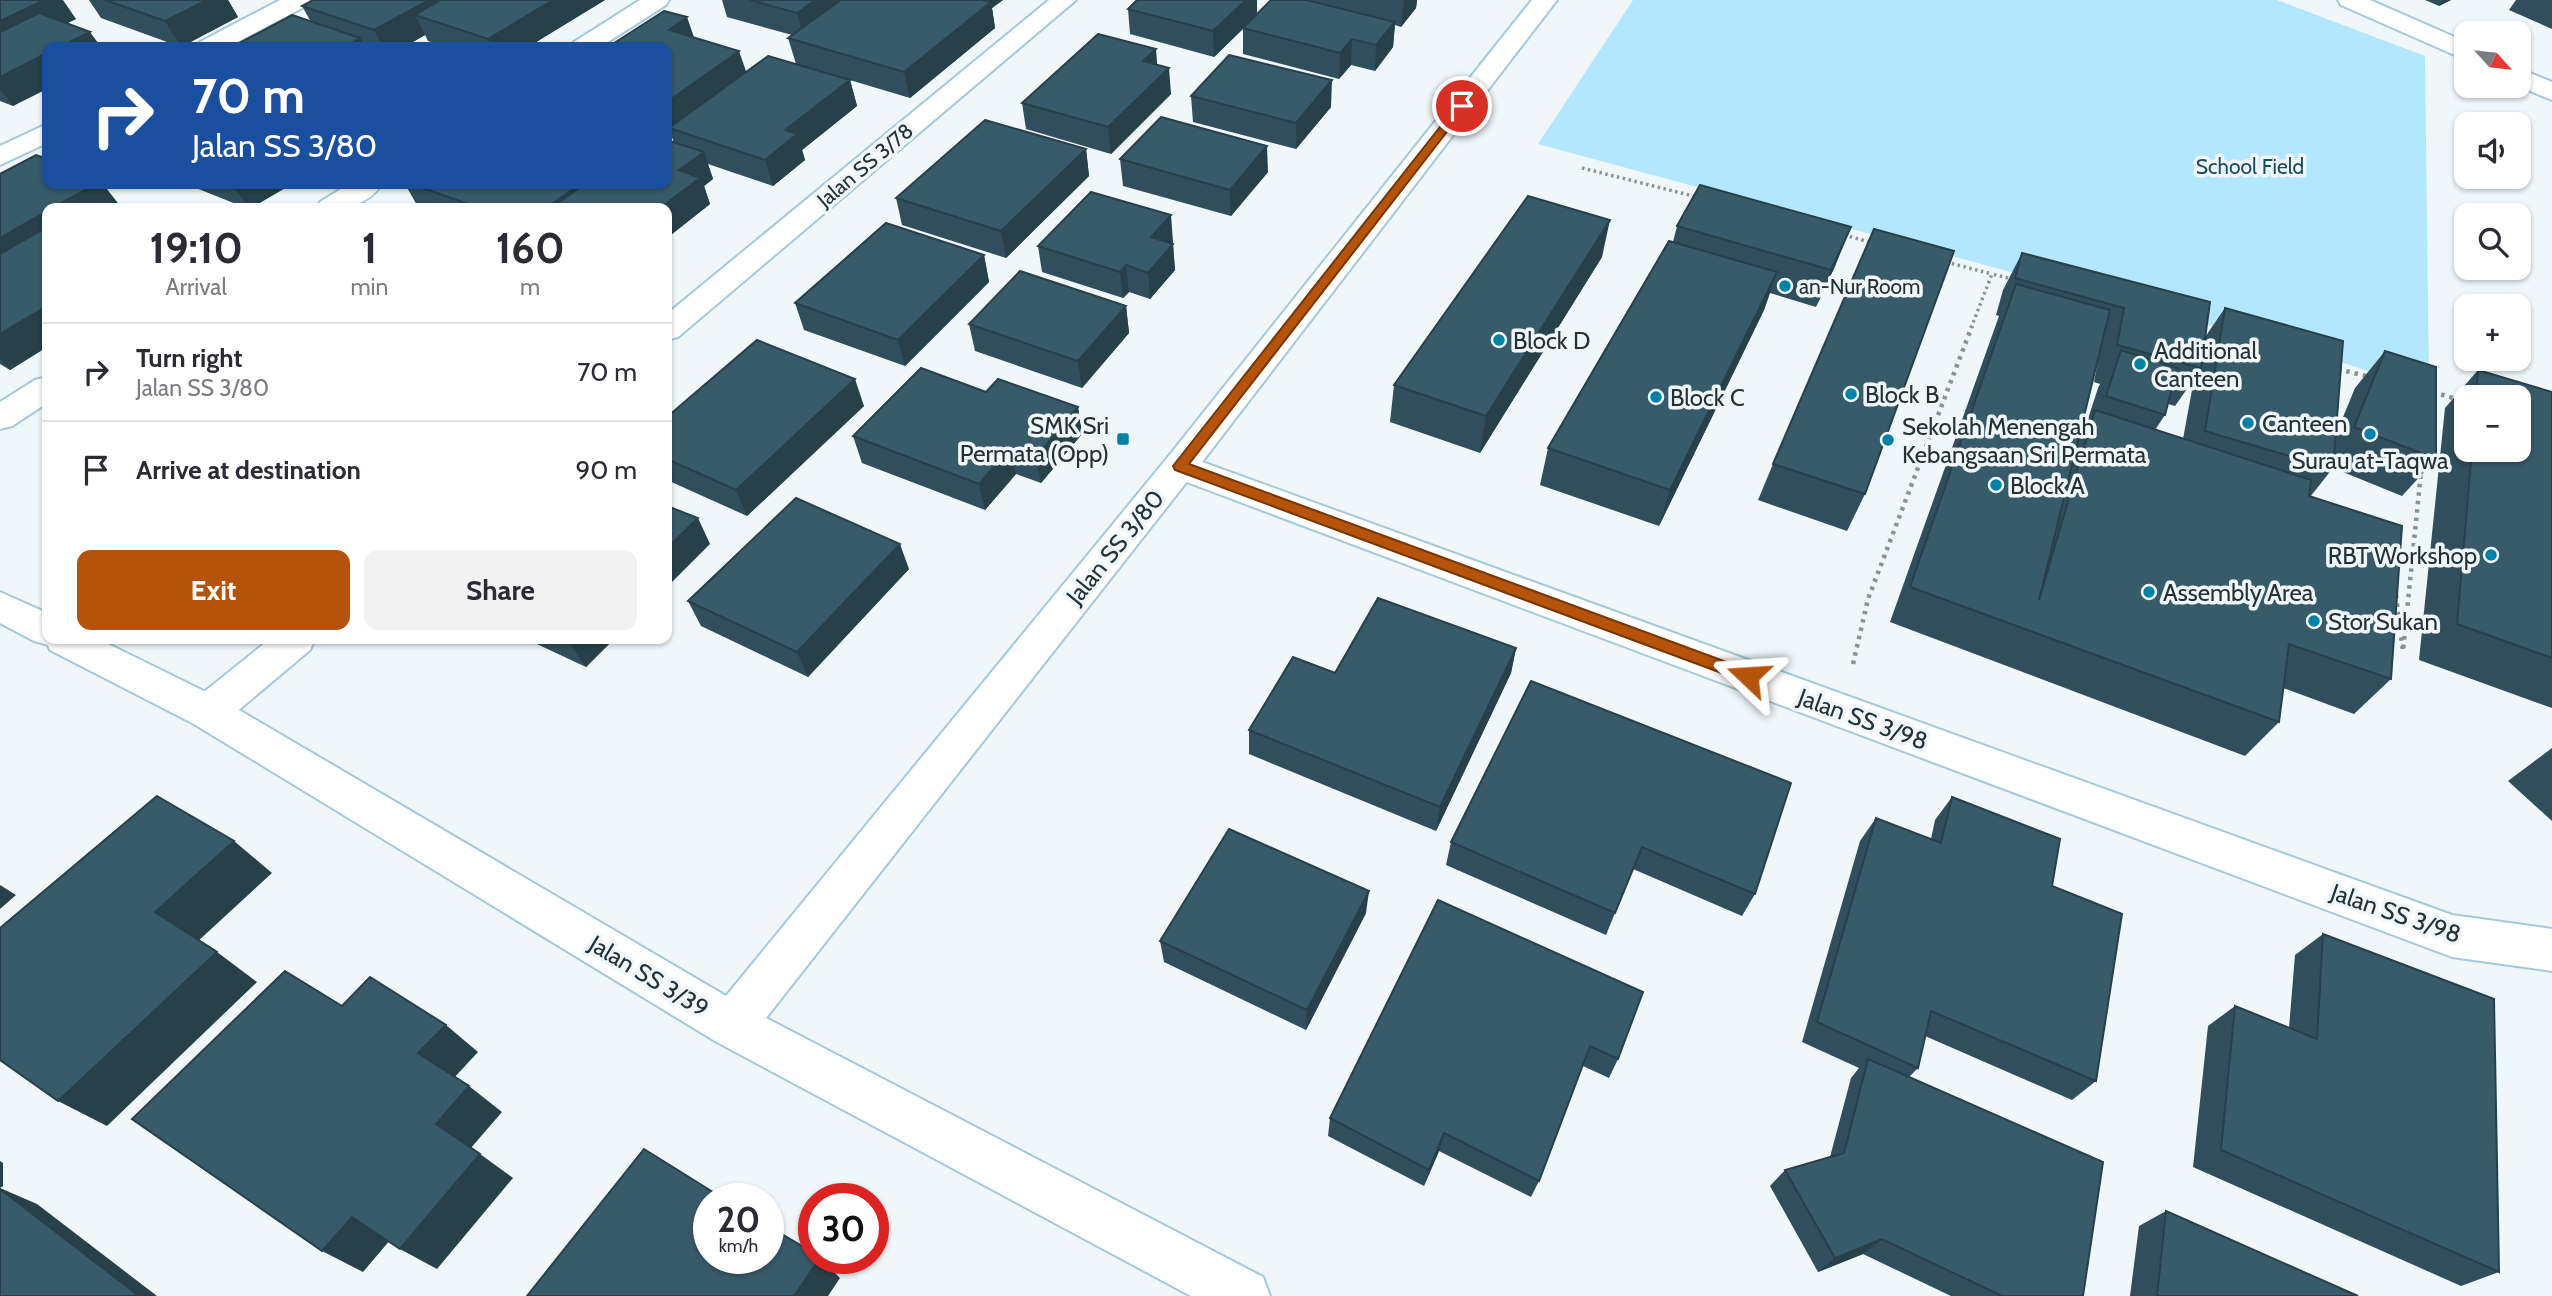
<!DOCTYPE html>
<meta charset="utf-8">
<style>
:root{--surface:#fff;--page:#f2f2f3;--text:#2b2b33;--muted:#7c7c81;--line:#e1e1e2;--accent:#b45309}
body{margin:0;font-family:Cabin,sans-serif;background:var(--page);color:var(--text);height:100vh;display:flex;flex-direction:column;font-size:26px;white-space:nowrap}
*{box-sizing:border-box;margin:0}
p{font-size:23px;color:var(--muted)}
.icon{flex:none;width:38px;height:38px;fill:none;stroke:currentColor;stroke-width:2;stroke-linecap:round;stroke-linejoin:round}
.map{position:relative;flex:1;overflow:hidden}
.side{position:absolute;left:42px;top:203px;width:630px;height:441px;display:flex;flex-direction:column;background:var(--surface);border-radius:14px;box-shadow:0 2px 5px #0004}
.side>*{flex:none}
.banner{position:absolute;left:42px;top:42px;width:630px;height:147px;border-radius:14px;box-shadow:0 2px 5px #0004;background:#1a4fa0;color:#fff;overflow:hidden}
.needle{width:46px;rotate:117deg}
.tools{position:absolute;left:2454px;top:21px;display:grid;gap:14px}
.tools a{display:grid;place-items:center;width:77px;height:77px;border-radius:14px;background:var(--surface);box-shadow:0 2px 5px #0004;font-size:35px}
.speed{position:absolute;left:693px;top:1183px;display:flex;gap:14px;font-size:35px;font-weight:700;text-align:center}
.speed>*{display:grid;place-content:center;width:91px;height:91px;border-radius:50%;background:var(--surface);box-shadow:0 2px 5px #0004;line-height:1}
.speed small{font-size:18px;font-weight:400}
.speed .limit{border:10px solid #d22;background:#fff;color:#111}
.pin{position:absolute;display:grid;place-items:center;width:60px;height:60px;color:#fff;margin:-30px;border:4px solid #fff;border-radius:50%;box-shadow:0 2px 7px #0007}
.me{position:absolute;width:77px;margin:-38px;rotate:290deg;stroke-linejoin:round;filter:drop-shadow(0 0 5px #0008)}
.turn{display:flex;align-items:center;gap:24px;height:147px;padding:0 35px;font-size:32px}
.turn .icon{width:91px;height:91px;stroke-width:2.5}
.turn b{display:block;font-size:49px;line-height:60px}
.eta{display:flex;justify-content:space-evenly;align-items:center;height:119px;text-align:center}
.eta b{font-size:42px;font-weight:700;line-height:49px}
.primary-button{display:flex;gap:14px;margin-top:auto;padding:14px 35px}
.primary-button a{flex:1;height:80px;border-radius:14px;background:var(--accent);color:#fff;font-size:28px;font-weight:700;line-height:80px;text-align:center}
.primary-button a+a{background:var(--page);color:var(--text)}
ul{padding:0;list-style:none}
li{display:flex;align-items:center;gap:21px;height:98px;padding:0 35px;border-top:2px solid var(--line)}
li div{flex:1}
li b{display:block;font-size:26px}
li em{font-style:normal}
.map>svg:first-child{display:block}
</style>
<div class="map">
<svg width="2552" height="1296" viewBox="0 0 2552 1296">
<rect width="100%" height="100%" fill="#eff7fa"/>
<path fill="#b2e7fe" d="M1633,0H2277L2425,56L2429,391L2332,359L1538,144Z"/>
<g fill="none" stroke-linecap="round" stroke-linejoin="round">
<defs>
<path id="street" d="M280,0H311L308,5L228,47H196L200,42Z
M640,0H669L666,5L600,47H570L574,42Z
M1049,0H1076L678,337L667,340V314Z
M2338,0H2370L2466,42V60L2341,5Z
M2518,68L2552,82V100L2518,86Z
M47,124V143L0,165V146Z
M349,184H382C366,208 342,208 316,208L320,202Z
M47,377V403L12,426L0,429V402L35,380Z
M1180,454L2452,915L2552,929V971L2452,957L1168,475L1163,466L1168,457Z
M270,639H315L310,650L222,724L208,728L194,724L188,712L194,700Z"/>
<path id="secondary" d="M1532,0H1557L1192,475L766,1018L1263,1277L1270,1296H1191L715,1041L194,724L50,650L48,645L34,641L0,623V592L47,613V639H98L222,700L726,996L1168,457Z"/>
</defs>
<use href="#street" stroke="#a3c9da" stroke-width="4"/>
<use href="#secondary" stroke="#a3c9da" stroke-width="4"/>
<path stroke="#879398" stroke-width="3.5" stroke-dasharray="2.5 3.5" stroke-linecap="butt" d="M1582,168L1697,197
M1844,235L1873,243
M1946,262L1992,274
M1971,328L1992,274L2012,279"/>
<path stroke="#879398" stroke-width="4.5" stroke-dasharray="3.5 5" stroke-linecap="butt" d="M2338,369L2370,377
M2433,392L2466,402
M2396,595L2403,651L2421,472
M1853,664L1868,599L1972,326"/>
<use href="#street" fill="#fff" fill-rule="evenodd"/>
<use href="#secondary" fill="#fff" fill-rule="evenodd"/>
</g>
<path fill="#304e5b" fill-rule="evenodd" d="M0,0L76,19L67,23L13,106L0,101Z
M89,0H228L238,17L181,47L101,18Z
M313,0H605L528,47H448L428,41L425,35L404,47H232L311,22L302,6Z
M722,0H1003L992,8L995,28L910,98L796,64L788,38L792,35L727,17Z
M1137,0H1257V14L1311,1V0H1417L1416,8L1401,27L1395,25L1393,47L1375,71L1351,65L1339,79L1243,54V29L1214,57L1130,34L1128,9Z
M2425,0H2451L2439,6Z
M2516,0H2552V29L2509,10Z
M694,38L746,72L850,80L857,106L802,150L805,160L773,186L708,164L713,179L704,186L710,204L667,238V208H421L418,207L405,184H667L674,142L670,133L667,135Z
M1157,64L1171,94L1111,154L1026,129L1022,103Z
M1191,96L1331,107L1296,149L1193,122Z
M1086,149L1089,176L1006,258L902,225L896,198Z
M1120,159L1268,172L1231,216L1123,186Z
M0,174L121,207L47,208V347L10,370L0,364Z
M186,184H292L251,208H246Z
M1677,226L1836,264L1816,307L1770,293L1764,310L1659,526L1540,485L1548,448L1673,242Z
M1173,242L1172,243L1173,244L1175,270L1150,299L1129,292L1123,298L1042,272L1038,246Z
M2022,253L2205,337L2225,308L2336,434L2355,388L2385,351L2436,459L2402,496L2333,468L2310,497L2391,679L2354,714L2283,688L2279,722L2245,756L1890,622L1999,316L1996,315L2003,290ZM2101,345L2094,382L2100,384L2098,388L2086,425L2079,435ZM2194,379L2183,439L2155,430L2165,415L2168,404L2175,406Z
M984,255L989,282L905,366L804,330L795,303Z
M1602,257L1480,453L1390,422L1394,385Z
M1126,306L1129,333L1082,388L975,351L969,324Z
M2478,370L2552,392V708L2419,660L2445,408ZM2466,397H2518V450H2466Z
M986,392L1078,407L1082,434L1041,483L1016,474L985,510L862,463L853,436Z
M864,406L747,516L667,480V417Z
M1773,464L1865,494L1847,531L1758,500Z
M909,569L808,677L701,626L688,601Z
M526,639H614L586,667Z
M1516,648L1511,673L1436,831L1249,754V730L1335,673Z
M1531,681L1755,894L1742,916L1633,869L1606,935L1446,865L1451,842Z
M2552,748V821L2508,781Z
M1952,797L2052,886L2096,1081L2072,1100L1925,1036L1918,1068L1909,1077L2083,1296H1951L1863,1254L1818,1272L1770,1186L1785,1170L1830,1157L1851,1078L1859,1068L1802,1042L1860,841L1876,818L1931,839L1935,820Z
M1438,900L1618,1059L1609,1078L1583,1066L1539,1181L1531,1197L1439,1151L1424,1186L1328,1136L1330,1118Z
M1366,913L1306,1030L1164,962L1160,941Z
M2323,934L2499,1272L2461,1286L2193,1167L2208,1026L2235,1006L2289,1028L2295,955Z
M2166,1211L2358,1296H2130L2139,1226Z"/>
<path fill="#27404a" d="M44,0H63L76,19L0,56V21Z
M205,0H228L238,17L181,47L165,21Z
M429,0H471L415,15L425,35L404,47H383L374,30Z
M553,0H605L528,47H492L488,39Z
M815,0H858L804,39L797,13Z
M990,0H1003L992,8L995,28L910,98L904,72L990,3Z
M1246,0H1257V15L1214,57L1213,31Z
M1404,0H1417L1416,8L1401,27Z
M2443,0H2451L2439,6Z
M687,17L696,43L669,30Z
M1395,22L1393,47L1375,71L1376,45Z
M90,32L101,47H60Z
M360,38L365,47H344Z
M1352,39L1351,65L1339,79L1340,53Z
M1156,49L1158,75L1143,61Z
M739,51L748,77L669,128L670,133L667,135V102Z
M47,53V89L13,106L0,89V77Z
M1169,68L1171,94L1111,154L1108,127Z
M850,80L857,106L802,150L805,160L773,186L765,160L785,130Z
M1332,80L1331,107L1296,149V123Z
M1267,146L1268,172L1231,216L1230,190Z
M1086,149L1089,176L1006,258L1001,231Z
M704,152L713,179L704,186L710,204L667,238V208H660L679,170Z
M96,184H103L121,207L52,208Z
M232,184H292L251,208H249Z
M580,184H628L595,208H546Z
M47,211V250L0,266V238Z
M1171,215L1173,242L1154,264L1151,237Z
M1610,220L1602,257L1480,453L1486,416Z
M1851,227L1836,264L1816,307L1831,270Z
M1173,244L1175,270L1150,299L1148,273Z
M984,255L989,282L905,366L898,340Z
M1126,265L1129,292L1123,298L1120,272Z
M1777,272L1764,310L1659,526L1670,490Z
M47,306V347L10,370L0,358V334Z
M1126,306L1129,333L1082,388L1078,361Z
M855,379L864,406L747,516L736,490Z
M1078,407L1082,434L1041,483L1036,457Z
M1010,448L1016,474L985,510L979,484Z
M698,518L710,544L667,587V548Z
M900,544L909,569L808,677L797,652Z
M573,639H614L586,667L569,642Z
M1516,648L1511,673L1436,831L1440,807Z
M234,841L272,873L197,942L155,912Z
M0,885L16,895L0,909Z
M1369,891L1366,913L1306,1030L1307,1010Z
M217,952L257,982L107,1126L58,1101Z
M446,1025L478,1052L452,1080L418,1053Z
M469,1086L502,1112L470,1149L436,1124Z
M1444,1133L1439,1151L1424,1186L1429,1170Z
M480,1154L513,1178L437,1269L400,1249Z
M0,1161L3,1163V1186L0,1188L37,1204L157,1296H139L0,1189Z
M352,1217L391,1239L363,1272L322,1251Z
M1882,1239L1863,1254L1818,1272L1835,1258Z
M820,1258L840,1278L828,1296H794Z"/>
<path fill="#385b6a" stroke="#27404a" stroke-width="2" d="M0,0H44L0,21Z
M105,0H207L165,21Z
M313,0H429L374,30L302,6Z
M441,0H553L488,39L415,15Z
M750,0H815L797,13Z
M841,0H982L991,2L904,72L788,38Z
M1137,0H1246L1213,31L1128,9Z
M1271,0H1306L1395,22L1376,45L1352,39L1340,53L1243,28Z
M664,11L687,17L669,30L739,51L667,102V47H608Z
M39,13L90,32L60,47H47V53L0,77V32Z
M292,15L360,38L344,47H232Z
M1098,34L1156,49L1143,61L1169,68L1108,127L1022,103Z
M1229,55L1332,80L1296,123L1191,96Z
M768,56L850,80L785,130L797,134L765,160L669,128Z
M1161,117L1267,146L1230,190L1120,159Z
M985,120L1086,149L1001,231L896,198Z
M667,140L704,152L679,170L700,178L660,208H551L585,184H667Z
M36,155L47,159V184H96L52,208H47V211L0,238V174Z
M412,184H580L546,208H479Z
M1700,185L1851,227L1831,270L1677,226Z
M1091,192L1171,215L1151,237L1173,244L1148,273L1126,265L1120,272L1038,246Z
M1528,196L1610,220L1486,416L1394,385Z
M886,223L984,255L898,340L795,303Z
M47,227V306L0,334V254Z
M1874,229L1954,251L1865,494L1773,464Z
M1669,241L1777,272L1670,490L1548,448Z
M2022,253L2210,302L2201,368L2117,345L2124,308L2015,278Z
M1020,271L1126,306L1078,361L969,324Z
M2016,284L2110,310L2039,600L2095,410L2311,480L2309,496L2402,526L2391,679L2289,644L2279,722L1910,587Z
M2225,308L2343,341L2333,469L2205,431Z
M757,340L855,379L736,490L667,459V417Z
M2121,350L2177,368L2165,415L2106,396Z
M2385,351L2436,367V459L2354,427Z
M921,368L986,392L998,379L1078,407L1036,457L1010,448L979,484L853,436Z
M2478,370L2552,392V658L2457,624L2472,450H2518V397H2476Z
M796,498L900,544L797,652L688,601Z
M667,506L698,518L667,548Z
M1378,598L1516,648L1440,807L1249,730L1293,657L1335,673Z
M1531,681L1791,783L1755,894L1642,847L1615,913L1451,842Z
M157,796L234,841L155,912L217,952L58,1101L0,1060V928Z
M1952,797L2060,839L2052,886L2122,914L2096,1081L1931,1011L1918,1068L1817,1022L1876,818L1941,843Z
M1229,829L1369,891L1307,1010L1160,941Z
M1438,900L1643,992L1618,1059L1590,1046L1539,1181L1444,1133L1429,1170L1330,1118Z
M2323,934L2494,999L2499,1272L2221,1150L2235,1006L2317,1039Z
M285,971L342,1006L370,977L446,1025L418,1053L469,1086L436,1124L480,1154L400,1249L352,1217L322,1251L132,1119Z
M1868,1059L2103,1162L2083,1296H2002L1882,1239L1835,1258L1785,1170L1844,1153Z
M644,1149L724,1199H709V1258H768V1226L814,1253V1258H820L794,1296H527Z
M0,1189L139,1296H0Z
M2166,1211L2358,1296H2157Z"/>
<path fill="#b45309" stroke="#753606" stroke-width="2" d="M1458,104L1467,106L1189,464L1754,672L1757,676L1754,681H1743L1175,470L1173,466Z"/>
<g fill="#0081a6" stroke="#eff7fa" stroke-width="2.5">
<circle cx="1785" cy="286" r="7"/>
<circle cx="1499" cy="340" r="7"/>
<circle cx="2140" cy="364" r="7"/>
<circle cx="1851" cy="394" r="7"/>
<circle cx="1656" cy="397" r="7"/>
<circle cx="2248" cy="423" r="7"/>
<circle cx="2370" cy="434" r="7"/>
<rect x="1116" y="432" width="14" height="14" rx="3.5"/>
<circle cx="1888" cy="440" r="7"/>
<circle cx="1996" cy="485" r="7"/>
<circle cx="2491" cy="555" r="7"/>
<circle cx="2149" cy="592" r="7"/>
<circle cx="2314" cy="621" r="7"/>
</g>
<g text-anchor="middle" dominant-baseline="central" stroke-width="7" stroke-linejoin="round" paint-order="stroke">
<g font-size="21" fill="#233239" stroke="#eff7fa">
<text transform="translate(865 165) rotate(-40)">Jalan SS 3/78</text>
</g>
<g font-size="21" fill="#194c5f" stroke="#eff7fa">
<text x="2250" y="166">School Field</text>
</g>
<g font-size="21" fill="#233239" stroke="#eff7fa" text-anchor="start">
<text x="1799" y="286">an-Nur Room</text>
</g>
<g font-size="24" fill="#233239" stroke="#eff7fa" text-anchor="start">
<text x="1513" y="340">Block D</text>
<text x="2154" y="350">Additional<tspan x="2154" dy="28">Canteen</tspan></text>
<text x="1865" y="394">Block B</text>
<text x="1670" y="397">Block C</text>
<text x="2262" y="423">Canteen</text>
<text x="1109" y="425" text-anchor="end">SMK Sri<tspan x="1109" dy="28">Permata (Opp)</tspan></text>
<text x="1902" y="426">Sekolah Menengah<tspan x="1902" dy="28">Kebangsaan Sri Permata</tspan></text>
<text x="2370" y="460" text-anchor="middle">Surau at-Taqwa</text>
<text x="2010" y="485">Block A</text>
<text x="2477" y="555" text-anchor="end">RBT Workshop</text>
<text x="2163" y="592">Assembly Area</text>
<text x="2328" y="621">Stor Sukan</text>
</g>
<g font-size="24" fill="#233239" stroke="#eff7fa">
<text transform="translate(1115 547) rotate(-51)">Jalan SS 3/80</text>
<text transform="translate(1863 719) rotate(20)">Jalan SS 3/98</text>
<text transform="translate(2396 913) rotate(19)">Jalan SS 3/98</text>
<text transform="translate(649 976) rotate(31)">Jalan SS 3/39</text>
</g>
</g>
</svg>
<div class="tools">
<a><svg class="needle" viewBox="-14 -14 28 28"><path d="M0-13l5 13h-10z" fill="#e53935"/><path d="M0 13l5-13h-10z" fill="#7c7c81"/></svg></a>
<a><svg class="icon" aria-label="sound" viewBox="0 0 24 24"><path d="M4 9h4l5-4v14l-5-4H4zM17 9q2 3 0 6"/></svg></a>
<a><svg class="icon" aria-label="search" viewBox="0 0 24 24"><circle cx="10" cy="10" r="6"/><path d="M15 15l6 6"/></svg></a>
<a>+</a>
<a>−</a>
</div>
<div class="speed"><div>20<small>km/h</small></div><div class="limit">30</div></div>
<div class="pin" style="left:1462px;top:106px;background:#d93025"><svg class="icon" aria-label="arrive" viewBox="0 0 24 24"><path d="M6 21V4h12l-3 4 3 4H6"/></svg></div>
<svg class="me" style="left:1748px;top:676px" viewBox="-20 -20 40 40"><path d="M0-17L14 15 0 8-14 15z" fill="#b45309" stroke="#fff" stroke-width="4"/></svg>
<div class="banner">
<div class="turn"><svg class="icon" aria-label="right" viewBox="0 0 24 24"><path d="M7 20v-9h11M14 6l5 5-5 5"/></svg><div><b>70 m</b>Jalan SS 3/80</div></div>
</div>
<section class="side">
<div class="eta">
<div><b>19:10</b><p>Arrival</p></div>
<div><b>1</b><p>min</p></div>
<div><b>160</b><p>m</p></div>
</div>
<ul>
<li><svg class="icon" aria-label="right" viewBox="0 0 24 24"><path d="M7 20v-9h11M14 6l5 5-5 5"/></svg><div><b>Turn right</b><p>Jalan SS 3/80</p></div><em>70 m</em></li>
<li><svg class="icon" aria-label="arrive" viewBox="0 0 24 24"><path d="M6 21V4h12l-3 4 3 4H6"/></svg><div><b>Arrive at destination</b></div><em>90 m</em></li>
</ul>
<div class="primary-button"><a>Exit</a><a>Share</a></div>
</section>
</div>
